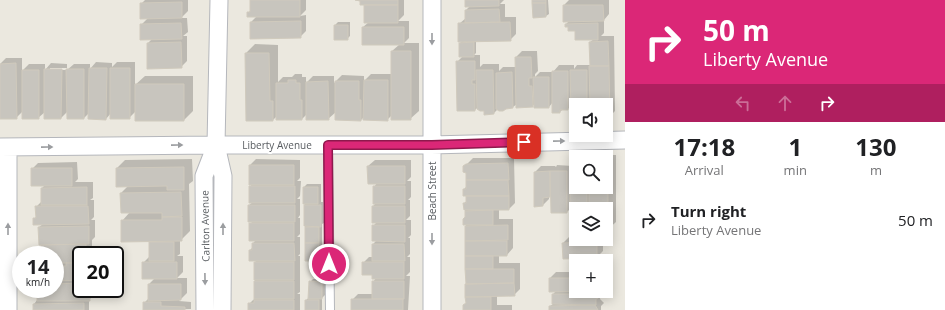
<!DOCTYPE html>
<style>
:root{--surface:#fff;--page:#f2f2f2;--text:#202124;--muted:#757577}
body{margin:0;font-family:"Open Sans",sans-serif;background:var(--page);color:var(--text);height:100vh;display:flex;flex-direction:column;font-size:15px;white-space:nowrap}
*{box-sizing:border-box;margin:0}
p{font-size:13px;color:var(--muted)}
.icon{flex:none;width:22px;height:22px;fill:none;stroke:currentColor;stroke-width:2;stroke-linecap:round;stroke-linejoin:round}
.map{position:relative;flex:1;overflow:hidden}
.panel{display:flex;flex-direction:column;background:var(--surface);width:320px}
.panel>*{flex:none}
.hud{background:#db2777;color:#fff;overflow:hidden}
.controls{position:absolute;left:569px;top:98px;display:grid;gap:8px}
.controls a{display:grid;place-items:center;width:44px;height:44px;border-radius:0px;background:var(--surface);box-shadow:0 2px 10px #0003;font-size:20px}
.speed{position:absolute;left:12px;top:246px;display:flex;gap:8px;font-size:20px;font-weight:700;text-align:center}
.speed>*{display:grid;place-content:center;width:52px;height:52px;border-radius:50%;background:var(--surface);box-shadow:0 2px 10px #0003;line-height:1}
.speed small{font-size:10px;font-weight:400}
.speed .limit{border:2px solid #111;border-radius:6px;background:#fff;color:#111}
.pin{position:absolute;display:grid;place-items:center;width:34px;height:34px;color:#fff;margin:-17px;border-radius:8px;box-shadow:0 2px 6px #0006}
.me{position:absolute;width:44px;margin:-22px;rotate:0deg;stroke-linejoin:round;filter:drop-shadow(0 0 3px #0008)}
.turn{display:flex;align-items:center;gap:14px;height:84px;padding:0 12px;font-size:18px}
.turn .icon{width:52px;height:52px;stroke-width:2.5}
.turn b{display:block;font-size:28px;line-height:34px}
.lanes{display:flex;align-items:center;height:38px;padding:0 12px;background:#0003;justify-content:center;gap:20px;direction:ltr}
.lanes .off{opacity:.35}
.eta{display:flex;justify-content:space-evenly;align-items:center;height:68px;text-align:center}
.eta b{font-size:24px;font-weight:700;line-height:28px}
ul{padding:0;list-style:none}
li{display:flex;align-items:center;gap:12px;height:60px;padding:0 12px}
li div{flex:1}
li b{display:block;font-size:15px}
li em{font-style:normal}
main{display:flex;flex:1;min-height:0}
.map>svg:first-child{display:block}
</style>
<main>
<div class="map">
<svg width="625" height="310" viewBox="0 0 625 310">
<rect width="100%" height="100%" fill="#ebe8df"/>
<path fill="#0003" fill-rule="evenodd" d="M145,0H188V11L181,18H187L188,32L183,36H187V61L181,67L148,43L152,39L141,25L148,18L141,4Z
M251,0H306V10L300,16L306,15V31L300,37L251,22L257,16L248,13L251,10Z
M360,0H404V15L398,21H409V38L404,43H419V111L410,119L392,115L387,120L364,117L361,120L336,112L328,119L307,114L302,119L277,116L273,120H247L246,53L255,44L278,45V82L283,77H292L295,74H302V77H306V83L313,76H334V83L342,75L364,76V81L371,74H392V51L400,44L363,27L369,22L365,4Z
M466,0H504L500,4H505V17H516V34L510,40L476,41V53L474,55H480V67L483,64H499V71L503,67H516V57L522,51H537L538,71L535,74V77L540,72H553L559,65H574V69L577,65H590V42L594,39L569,26H566V24L569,21L564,5L569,0H609V14L604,20V33L601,36H614L615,111L609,117H606V105L591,104L576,105V111L572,105L568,109H563L560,112L553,102L549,107L535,104L532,106L517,104L513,107L498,109L494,113L478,107L475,110L457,62L463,56L460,43L462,41L459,24L466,18V10L470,6Z
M533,0H548L549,14L546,16Z
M338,22H350V36L347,39L335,25Z
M0,58V64L6,58H22V71L29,64H45V70L51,63L67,64V70L74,64H90V69L96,62L112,63V67L117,62H135V85L145,76H193V111L184,120H136V111L129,118L111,113L106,119L90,112L84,118L68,111L61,118L45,112L38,118L23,111L16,118L0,112ZM50,68H67V70H50Z
M598,155H616V222L607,230H606V209H576V216L571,208L567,212H552L551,196L549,197V199L543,205L535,206V172L541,166H555L556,167L557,165L573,166V170L576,167V187H606V157H597Z
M473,158H514L515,203L509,209H499V219H513V248L507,255H499V263H520V289L514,295L497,296V305H512V310H466V242L468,240H466V217L464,203L467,201V195L464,189L467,186V173L464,167Z
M192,159L193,181L189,184L190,231L181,240H180V254L177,256H183V272L177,278H187V293L179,301L191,302V309L144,310V303L149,298V284L155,278L143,263L149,257L150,243L153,240L122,221L130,212L121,193L129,185L117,168L125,160Z
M256,159L300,160V178L297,181H301L300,196L297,199H300V215L298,218H300V234L297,237H300V254L298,256H300V292L297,294H300V310H249V304L255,298V262L257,260L250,250L253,247V243L256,240L250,224L253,221L249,205L253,202L250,187L252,184L250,165Z
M375,160H411V177L407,181H411V197L408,200H410V216L406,220H411V235L408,238H410V254L407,257H410V272L406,276H410L408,310H352V300L358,294H373V282L376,278L363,263L369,257H373V244L376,241L373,226L377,222L373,206L376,203L374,187L377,183L368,166Z
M77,162L78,179L75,182H93V198L90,200H94V217L91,220H95V237L92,240V255H81V289H95V294L89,300V310H34V304L38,299V289H55V255H42V244L39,227L43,224L34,219L37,216L36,207L42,201V188L45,185L32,169L38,163Z
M307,184H321V202H323L324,223L322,224V257L319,260H306L304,187Z
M569,237H576V239H603V251L597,257L563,243Z
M556,272H576V291H604L601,294L600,299L604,303L601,306V310H550V306L553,304V294L556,291L550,278Z
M313,279H325V295L322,298V310H306V300L310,297V282Z"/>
<path fill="#c8c5be" stroke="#d0cabd" d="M250,0H300V17H247V12H250Z
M355,0H398V5H360V1Z
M465,0H499V6L465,7Z
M532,0H546V3H532Z
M182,2V18L140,19V3Z
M532,3H546V17L533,18Z
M364,5H398V23H364Z
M563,5H603L604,21L563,22Z
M499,9L500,22L465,23V10Z
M301,21V38L250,39V22Z
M510,22L511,41L458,42V23Z
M181,23L182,39L140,40V24Z
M598,23V40H575V31H568V27H565V24Z
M334,25H348V40H334Z
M362,27H404V45H362Z
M608,41L609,66H590L589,42Z
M181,42L182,68L147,69V43Z
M474,42V57H459V43Z
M391,51H411V120H391Z
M245,53H269L270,101H273V121H246Z
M515,57H531L532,78H529V86H532L533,107L516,108Z
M456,61H475V80H472V84H475V111H457Z
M16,63L17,119H0V64Z
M589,66H609L610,118H606V105H590Z
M89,68H107L106,120L88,119Z
M110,68H130V119H110Z
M44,69H62L61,119H44Z
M66,69H84V119H67Z
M22,70H39V119H22Z
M476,70H493L494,114L484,115V111H480L477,109Z
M570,70H587V105H576V112H571Z
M552,71H568V110H560V113H552Z
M512,72L513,108L506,109L503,111H499L496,109V73Z
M533,77H549V108H534Z
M288,80H296V83H300V100H302V120H276V83H288Z
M364,80H388V121L363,120Z
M328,81L329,120H306V82Z
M335,81H359V100H361V121L335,120Z
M135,84H184V121H135Z
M508,163L509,180H466V173L463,172V166L466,164Z
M606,163H608V231H606V209H589V187H606Z
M249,165H294V185H249Z
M367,166H405V184H368Z
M184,167V190H167V186L116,187V168Z
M31,168H72V186H31Z
M550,171H567V213H551Z
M550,171V197L543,198V206L534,207V172Z
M572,171H576V187H587V209H576V217H570V172Z
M466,180H508L509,196H463V189H466Z
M249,186H295V203H249Z
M373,186H405V204H373Z
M87,187V205H41V188Z
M303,187H318V204H303Z
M181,192L182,216L162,217V213H121L120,193Z
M466,196H509V210H464L463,203H466Z
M248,205H295V222H248Z
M304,205H321V227L304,226Z
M35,206H88L89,224L33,225V218H36Z
M372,206H405V223H372Z
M493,210V225H463V219L465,217V211Z
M162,217H182V241L121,242V220H162Z
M249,223H294V241H249Z
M372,225H405V242L372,241Z
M508,225V240L465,241V226Z
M89,226V244L39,245L38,227Z
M305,227H319V243H305Z
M465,241H507V256H465Z
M149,242H174V261H149Z
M597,242V258L563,259L562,243Z
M252,243H294L295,261H249V250H252Z
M305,243H319V261H305Z
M86,244V255H81V263H55V255H41V245Z
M372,244H404L405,261H372Z
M465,256H493V269H465Z
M142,262H177V279H142Z
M254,262H294V280H254Z
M362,262H404V279H372V275H362Z
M55,263H57V266H66V263H81V280L55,281Z
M465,269H514V283L466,284Z
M549,278H576V291H596L549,292Z
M254,281H294V299H254Z
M309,281L322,282V299H308Z
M372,281H404V299H372Z
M81,283V289H89L90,301H37V289H55V284Z
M514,283L515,296L465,297V284Z
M148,284H181V300L148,301Z
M571,292H596L598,295V298L596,299V305L552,304V294H571Z
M465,297H491V310H463V305L466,303Z
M351,299H403V310H351Z
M254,300H294V310H248V303H254Z
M305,300H319V310H305Z
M143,302H161V306L185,307V310H143Z
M84,303V310H33V304Z
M595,305L598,310H549V306Z"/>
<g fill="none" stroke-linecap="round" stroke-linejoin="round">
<defs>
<path id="lane" d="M328,145L330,310"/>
<path id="street" d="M219,0L216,145L223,176L222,310
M0,147L216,145H431L625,140
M8,310V147
M205,310L204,176L216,145
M432,310V0"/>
</defs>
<use href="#lane" stroke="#b5b7bc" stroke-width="10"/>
<use href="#street" stroke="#b5b7bc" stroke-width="19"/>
<use href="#lane" stroke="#fff" stroke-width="8"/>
<use href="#street" stroke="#fff" stroke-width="17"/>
</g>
<defs><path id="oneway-solid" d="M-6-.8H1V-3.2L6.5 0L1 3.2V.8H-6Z"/></defs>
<g fill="#9b9da0">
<use href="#oneway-solid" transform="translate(432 39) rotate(90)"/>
<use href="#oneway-solid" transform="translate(559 141) rotate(-1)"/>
<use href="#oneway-solid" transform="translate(177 145) rotate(-1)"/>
<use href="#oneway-solid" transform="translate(47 147) rotate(-1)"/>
<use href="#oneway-solid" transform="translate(8 229) rotate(-90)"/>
<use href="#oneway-solid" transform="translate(223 229) rotate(-90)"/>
<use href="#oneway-solid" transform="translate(432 239) rotate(90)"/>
<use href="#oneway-solid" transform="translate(205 279) rotate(89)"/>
</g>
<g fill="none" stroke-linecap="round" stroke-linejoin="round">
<defs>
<path id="route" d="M329,264L328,145H432L524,142"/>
</defs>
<use href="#route" stroke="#8e194d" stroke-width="10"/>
<use href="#route" stroke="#db2777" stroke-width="7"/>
</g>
<g text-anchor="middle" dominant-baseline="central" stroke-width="4" stroke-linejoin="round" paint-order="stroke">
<g font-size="10" fill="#585c60" stroke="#fff">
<text x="277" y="145">Liberty Avenue</text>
<text transform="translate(432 191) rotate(-90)">Beach Street</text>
<text transform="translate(205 226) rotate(-91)">Carlton Avenue</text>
</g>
</g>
</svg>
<div class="controls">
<a><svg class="icon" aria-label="sound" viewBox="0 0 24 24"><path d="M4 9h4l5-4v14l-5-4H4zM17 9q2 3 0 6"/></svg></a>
<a><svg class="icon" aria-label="search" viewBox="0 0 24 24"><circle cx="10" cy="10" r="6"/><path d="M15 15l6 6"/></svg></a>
<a><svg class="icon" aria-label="layers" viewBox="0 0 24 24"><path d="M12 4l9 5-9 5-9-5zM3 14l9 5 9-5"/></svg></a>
<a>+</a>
</div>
<div class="speed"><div>14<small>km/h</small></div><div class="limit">20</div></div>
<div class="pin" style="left:524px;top:142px;background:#d93025"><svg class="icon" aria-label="arrive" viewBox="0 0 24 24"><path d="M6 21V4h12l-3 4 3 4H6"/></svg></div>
<svg class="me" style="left:329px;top:264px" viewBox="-20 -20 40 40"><circle r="17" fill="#db2777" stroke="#fff" stroke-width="3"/><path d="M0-11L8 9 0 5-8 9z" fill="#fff"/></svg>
</div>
<section class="panel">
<div class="hud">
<div class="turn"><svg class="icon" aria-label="right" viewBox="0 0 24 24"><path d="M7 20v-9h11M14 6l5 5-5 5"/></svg><div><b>50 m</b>Liberty Avenue</div></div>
<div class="lanes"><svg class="icon off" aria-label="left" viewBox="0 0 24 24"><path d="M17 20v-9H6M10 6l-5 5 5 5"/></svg><svg class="icon off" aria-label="ahead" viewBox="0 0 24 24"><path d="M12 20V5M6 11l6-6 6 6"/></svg><svg class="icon" aria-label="right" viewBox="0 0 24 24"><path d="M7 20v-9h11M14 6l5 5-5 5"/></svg></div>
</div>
<div class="eta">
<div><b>17:18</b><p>Arrival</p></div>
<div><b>1</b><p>min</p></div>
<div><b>130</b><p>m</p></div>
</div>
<ul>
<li><svg class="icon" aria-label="right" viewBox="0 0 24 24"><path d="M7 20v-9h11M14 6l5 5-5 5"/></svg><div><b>Turn right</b><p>Liberty Avenue</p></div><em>50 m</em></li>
</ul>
</section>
</main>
